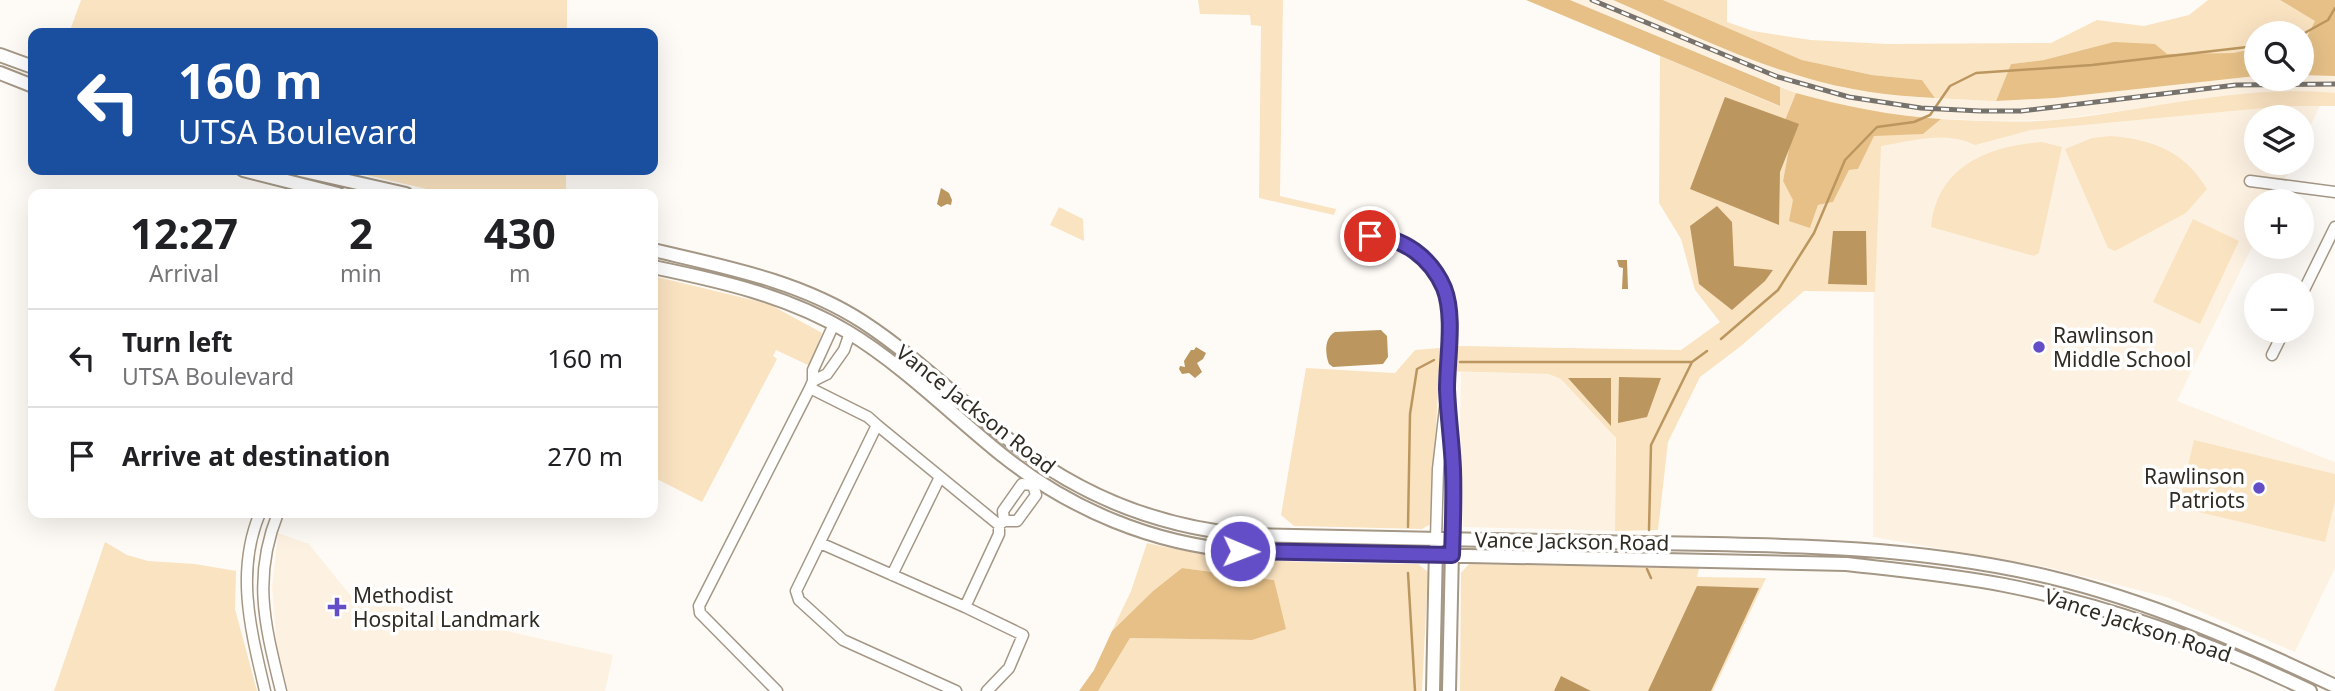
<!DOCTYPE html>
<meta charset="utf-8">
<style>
:root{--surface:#fff;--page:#f2f2f2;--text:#202124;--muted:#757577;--line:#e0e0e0}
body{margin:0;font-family:"Noto Sans",sans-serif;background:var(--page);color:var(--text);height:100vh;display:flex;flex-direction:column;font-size:26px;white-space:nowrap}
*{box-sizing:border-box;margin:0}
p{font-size:23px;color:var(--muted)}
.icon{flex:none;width:38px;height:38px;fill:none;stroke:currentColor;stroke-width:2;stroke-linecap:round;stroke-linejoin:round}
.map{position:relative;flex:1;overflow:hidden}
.drawer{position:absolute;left:28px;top:189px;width:630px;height:329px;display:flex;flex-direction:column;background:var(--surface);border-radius:14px;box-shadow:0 7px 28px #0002}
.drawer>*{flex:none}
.top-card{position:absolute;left:28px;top:28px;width:630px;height:147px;border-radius:14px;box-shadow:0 7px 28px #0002;background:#1a4fa0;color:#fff;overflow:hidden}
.buttons{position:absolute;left:2244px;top:21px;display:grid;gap:14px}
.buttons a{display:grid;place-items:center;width:70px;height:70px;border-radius:50%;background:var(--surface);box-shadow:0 7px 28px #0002;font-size:35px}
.pin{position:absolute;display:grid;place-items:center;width:60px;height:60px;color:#fff;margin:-30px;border:4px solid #fff;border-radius:50%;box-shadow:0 2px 7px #0007}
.me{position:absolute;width:77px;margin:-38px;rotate:91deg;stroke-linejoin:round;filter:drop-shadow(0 0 5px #0008)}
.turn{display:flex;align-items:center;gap:24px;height:147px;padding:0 35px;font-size:32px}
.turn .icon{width:91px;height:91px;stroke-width:2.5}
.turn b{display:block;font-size:49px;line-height:60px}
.eta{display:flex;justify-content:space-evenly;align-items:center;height:119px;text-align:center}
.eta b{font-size:42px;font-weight:700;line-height:49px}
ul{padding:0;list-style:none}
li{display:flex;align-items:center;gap:21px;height:98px;padding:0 35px;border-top:2px solid var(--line)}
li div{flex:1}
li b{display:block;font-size:26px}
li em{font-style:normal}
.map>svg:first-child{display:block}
</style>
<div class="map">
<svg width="2335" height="691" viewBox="0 0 2335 691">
<rect width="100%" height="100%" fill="#fefbf7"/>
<path fill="#fdf2e2" d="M1570,0H1613L1710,42L1801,77L1846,88L1913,97L1991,101L2055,98L2256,76V79H2301V75H2323L2335,76V93H2254L2053,120L1991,121L1909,117L1841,106L1796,93Z
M2286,106H2320L2301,145V117H2256V163H2293L2274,201H2256V239L2177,401L2335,462V568L2295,652L2166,597L2046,567L1873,537L1874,135L2031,130Z
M1461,372L1616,375L1615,531L1463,527L1460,423Z
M278,533L309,544L351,596L613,655L605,691H288L277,650L272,588Z"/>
<path fill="#fae3c1" d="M81,0H567V33H69Z
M1198,0H1283L1280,196L1336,209L1334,215L1259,198L1261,26L1251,25L1250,15L1200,14Z
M1663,0H1727V22L1753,31L1811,40L1887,44L2051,43L2097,20L2144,26L2189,15L2208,0H2280L2316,21L2306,39L2301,40V33H2256V48L2233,53L2044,60L2011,64L1996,101H1991L1935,98L1922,80L1872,75L1802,60Z
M1660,56L1779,106L1780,87L1796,93L1783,125L1792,132L1783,181L1810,228L1818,205L1833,202L1849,170L1858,169L1874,135L1923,134L1941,119C1978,121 2016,123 2054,120C2147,111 2240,84 2335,93V106H2286L2031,130L1975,145C1946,130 1911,141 1881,146L1875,292L1804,291L1741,346L1700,377L1668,442L1658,530L1615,531L1616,438L1561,379L1549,374L1439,371L1431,524L1422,529L1294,526L1281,515L1306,368L1395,373L1415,350L1462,346L1681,350L1720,322L1695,290L1681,239L1659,203Z
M2111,136C2154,140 2184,151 2207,189L2186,213L2115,251L2108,248L2065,149L2092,138Z
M2042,142L2062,147L2039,253L2034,256L1931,227C1937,166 1988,146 2042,142Z
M345,170H566V194H448Z
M1059,207L1083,219L1084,241L1050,225Z
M2193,219L2239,241L2200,324L2153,302Z
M653,276L769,304L822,333L810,366L776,350L773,356L777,359L702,502L653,477Z
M2194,440L2335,474V502L2325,542L2178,507Z
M105,542L127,555L148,561L195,564L236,571L235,609L257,691H54Z
M1147,543C1236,564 1327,563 1418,564L1428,572L1422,691H1098L1130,638L1252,640L1274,580L1182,568L1153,591L1112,631L1131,591Z
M1469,564L1699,568L1697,577L1766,578L1713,691H1460L1461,573Z"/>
<path fill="#e6c087" d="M1526,0H1570L1780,87V106Z
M1613,0H1663L1802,60L1872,75L1922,80L1935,98C1891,96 1845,90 1803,77C1738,58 1675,27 1613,0Z
M2280,0H2335V76L2301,75V40L2306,39L2315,21Z
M2114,42L2155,44L2167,54L2233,53L2256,48V76L2055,98L1996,101L2011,64L2044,60Z
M1796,93C1844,106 1892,116 1941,119L1923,134L1874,136L1858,169L1849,170L1833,202L1818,205L1810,228L1789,221L1793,200L1783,181L1792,132L1783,125Z
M1182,568L1274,580L1286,629L1252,640L1130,638L1098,691H1079L1094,670L1112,631L1153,591Z"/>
<path fill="#bb965f" d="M1725,97L1799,124L1780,172L1779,225L1690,189Z
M941,188L949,193L952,200L951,205L947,204L941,207L937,204Z
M1717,206L1732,222L1734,266L1773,270L1765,281L1732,310L1699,284L1690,226Z
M1833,231H1866L1867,285L1828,284Z
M1617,260H1627L1628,289H1622L1623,268L1619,267Z
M1381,330L1387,336L1388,357L1383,364L1333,367L1329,364C1325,354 1324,338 1335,332Z
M1196,347L1206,353L1203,359L1197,363L1202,372L1195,378L1189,373L1182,374L1179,369L1180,366L1185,367L1184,361L1191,350H1194Z
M1619,377L1661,378L1647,417L1618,423Z
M1568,378H1611V426Z
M1697,586L1759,588L1711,691H1648Z
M1561,676L1591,691H1554Z"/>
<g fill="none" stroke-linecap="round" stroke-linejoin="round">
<path stroke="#bb965f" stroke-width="2.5" d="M2301,35L2328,20L2335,8
M1721,339L1778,290L1814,233L1845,160L1877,127L1914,122L1930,115L1950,86L1976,73L2092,65L2256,46
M1460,362H1692
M1408,527L1410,414L1417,369L1434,360
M1649,530L1651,445L1692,362L1707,351
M1647,569L1651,578
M1408,573L1415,691"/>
<defs>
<path id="minor" d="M2250,181L2335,192
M1361,240L1370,236H1384L1415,250L1431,264L1445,291L1449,313L1447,391L1438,469L1436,539
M2301,296L2335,227
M2272,355L2284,331
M813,381L827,374L844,350L850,333
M810,388L813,381V370L834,324
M1449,416L1453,469V539
M877,425L999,525
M260,513C235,572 251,631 265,691
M278,513C252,578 265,625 281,691
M1004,521H1017L1036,495L1033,485L1035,482
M820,543L965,607
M892,575L940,477
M777,691L700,613L699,606L810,388L868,417L877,425L796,591L799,600L843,640L956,691
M987,691L1009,668L1023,635L965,607L999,534V525L1004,521L1003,511L1022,484L1033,485"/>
<path id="major" d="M0,55L33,67
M0,73L33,86
M243,170L338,194
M300,170L406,194
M653,250C725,267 800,281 863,322C915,356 960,401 1008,439C1079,496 1157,527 1247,535C1379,538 1511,541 1643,543C1780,545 1914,545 2049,577C2149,601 2242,642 2335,686
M653,267C721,281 788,296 848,332C904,366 951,414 1002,455C1071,510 1153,544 1240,551L1846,564C1899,570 1952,575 2004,585C2111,606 2213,644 2310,691
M1433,691L1436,546
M1449,691L1452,550"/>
</defs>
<use href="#minor" stroke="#a49785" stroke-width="13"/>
<use href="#major" stroke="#a49785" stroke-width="16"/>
<use href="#minor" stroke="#fff" stroke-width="10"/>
<use href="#major" stroke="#fff" stroke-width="12"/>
<defs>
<path id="rail" d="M1592,0L1778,77L1849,97L1921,108L1980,111H2021L2236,85L2335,84"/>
</defs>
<use href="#rail" stroke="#77726c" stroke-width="5"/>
<use href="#rail" stroke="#fff" stroke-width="2.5" stroke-dasharray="8" stroke-linecap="butt"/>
</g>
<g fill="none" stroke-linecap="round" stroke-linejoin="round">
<defs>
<path id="route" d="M1240,551L1452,555C1453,526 1454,498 1453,469C1452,443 1448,416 1447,389C1447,359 1455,316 1444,288C1431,258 1404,237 1370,236"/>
</defs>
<use href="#route" stroke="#413381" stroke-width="18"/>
<use href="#route" stroke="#644ec7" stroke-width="12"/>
</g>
<g fill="#644ec7" stroke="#fff" stroke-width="2.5">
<circle cx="2039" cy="347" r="7"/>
<circle cx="2259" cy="488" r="7"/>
<path d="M333.5 596.5h7v7h7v7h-7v7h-7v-7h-7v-7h7z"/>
</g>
<g text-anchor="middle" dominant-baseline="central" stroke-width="7" stroke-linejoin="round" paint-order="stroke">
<g font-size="21" fill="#302b23" stroke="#fff" text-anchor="start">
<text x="2053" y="335">Rawlinson<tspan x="2053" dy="24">Middle School</tspan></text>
<text x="2245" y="476" text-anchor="end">Rawlinson<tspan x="2245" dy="24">Patriots</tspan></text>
<text x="353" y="595">Methodist<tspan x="353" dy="24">Hospital Landmark</tspan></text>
</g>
<g font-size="21" fill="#302b23" stroke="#fff">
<text transform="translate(976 409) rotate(38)">Vance Jackson Road</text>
<text transform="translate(1572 541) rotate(1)">Vance Jackson Road</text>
<text transform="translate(2138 625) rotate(18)">Vance Jackson Road</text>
</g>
</g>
</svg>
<div class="buttons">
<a><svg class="icon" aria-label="search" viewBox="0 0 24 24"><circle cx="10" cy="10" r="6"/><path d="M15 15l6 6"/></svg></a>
<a><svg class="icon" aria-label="layers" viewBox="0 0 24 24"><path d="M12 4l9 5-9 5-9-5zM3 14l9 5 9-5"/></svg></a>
<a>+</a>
<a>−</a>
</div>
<div class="pin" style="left:1370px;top:236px;background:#d93025"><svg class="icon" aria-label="arrive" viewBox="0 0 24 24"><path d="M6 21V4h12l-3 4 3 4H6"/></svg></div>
<svg class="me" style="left:1240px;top:551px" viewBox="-20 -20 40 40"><circle r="17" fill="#644ec7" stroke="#fff" stroke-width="3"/><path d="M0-11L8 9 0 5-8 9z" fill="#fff"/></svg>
<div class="top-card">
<div class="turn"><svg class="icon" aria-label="left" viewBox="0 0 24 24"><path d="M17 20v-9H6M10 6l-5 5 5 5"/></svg><div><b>160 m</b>UTSA Boulevard</div></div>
</div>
<section class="drawer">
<div class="eta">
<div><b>12:27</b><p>Arrival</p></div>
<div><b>2</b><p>min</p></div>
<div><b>430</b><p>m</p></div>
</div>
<ul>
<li><svg class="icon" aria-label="left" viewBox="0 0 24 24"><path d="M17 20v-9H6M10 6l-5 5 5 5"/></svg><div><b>Turn left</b><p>UTSA Boulevard</p></div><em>160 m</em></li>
<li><svg class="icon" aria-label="arrive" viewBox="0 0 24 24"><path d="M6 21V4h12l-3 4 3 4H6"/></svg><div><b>Arrive at destination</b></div><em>270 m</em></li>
</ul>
</section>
</div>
